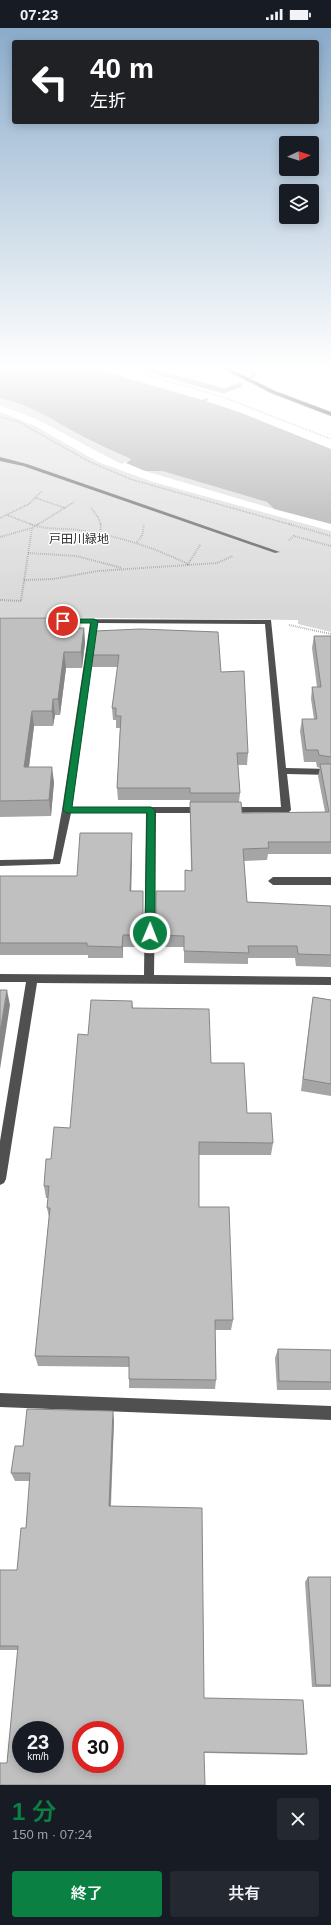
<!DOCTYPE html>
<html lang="ja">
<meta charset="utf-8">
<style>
:root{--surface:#171b24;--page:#242831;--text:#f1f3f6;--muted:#9ea1a6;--accent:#0b8043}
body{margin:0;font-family:Helvetica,"Noto Sans JP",sans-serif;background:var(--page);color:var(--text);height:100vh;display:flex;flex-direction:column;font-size:15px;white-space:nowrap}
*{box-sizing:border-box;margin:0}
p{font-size:13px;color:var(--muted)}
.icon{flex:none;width:22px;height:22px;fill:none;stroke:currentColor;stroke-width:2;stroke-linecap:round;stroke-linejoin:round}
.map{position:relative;height:1757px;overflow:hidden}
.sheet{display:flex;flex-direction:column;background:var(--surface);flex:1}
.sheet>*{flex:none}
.hud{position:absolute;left:12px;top:12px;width:307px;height:84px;border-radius:4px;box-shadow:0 2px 10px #0003;background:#202124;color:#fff;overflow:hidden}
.needle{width:26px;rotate:86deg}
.tools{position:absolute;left:279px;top:108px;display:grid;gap:8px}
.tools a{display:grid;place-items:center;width:40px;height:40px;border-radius:4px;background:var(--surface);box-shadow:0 2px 10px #0003;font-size:20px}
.speed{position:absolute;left:12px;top:1693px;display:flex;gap:8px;font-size:20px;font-weight:700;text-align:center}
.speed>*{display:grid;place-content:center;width:52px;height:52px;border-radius:50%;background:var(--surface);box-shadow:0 2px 10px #0003;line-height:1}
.speed small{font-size:10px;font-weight:400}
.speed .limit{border:6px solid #d22;background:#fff;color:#111}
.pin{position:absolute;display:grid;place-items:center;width:34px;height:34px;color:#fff;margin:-17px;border:2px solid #fff;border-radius:50%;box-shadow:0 1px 4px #0007}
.me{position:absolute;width:44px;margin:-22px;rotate:1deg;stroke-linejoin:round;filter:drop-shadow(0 0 3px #0008)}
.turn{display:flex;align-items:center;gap:14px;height:84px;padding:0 12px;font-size:18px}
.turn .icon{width:52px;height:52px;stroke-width:2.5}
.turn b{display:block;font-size:28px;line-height:34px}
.round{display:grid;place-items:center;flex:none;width:42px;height:42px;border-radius:4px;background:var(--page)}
.overview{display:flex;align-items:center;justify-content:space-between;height:68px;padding:0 12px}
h1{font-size:24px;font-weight:600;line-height:30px;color:var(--accent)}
.action{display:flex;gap:8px;margin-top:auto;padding:8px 12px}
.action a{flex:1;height:46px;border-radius:4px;background:var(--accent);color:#fff;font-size:16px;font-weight:600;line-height:46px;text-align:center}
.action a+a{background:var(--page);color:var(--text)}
.status{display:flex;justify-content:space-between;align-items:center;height:28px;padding:0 20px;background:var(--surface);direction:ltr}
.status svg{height:11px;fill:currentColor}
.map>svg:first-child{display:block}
</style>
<div class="status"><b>07:23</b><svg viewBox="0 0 49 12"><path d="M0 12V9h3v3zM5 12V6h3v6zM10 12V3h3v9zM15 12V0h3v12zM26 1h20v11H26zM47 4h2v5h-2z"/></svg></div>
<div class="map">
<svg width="331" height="1757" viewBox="0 0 331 1757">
<rect width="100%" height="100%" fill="#fff"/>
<path fill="#d7d7d7" d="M0,370C30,377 51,391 78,406C95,415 113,423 131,431L122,436C81,417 44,390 0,378Z
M0,384L35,398L98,434L153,454L331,503V604L298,596V592L0,589Z
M145,443H162L267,474L274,481Z"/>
<path fill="#9e9e9e" d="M0,339H90L202,372L206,370L209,371L206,373L239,384L331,421V496L274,481L267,474L162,443H145L126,435L131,431C113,423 95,415 78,406C51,391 30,377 0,370Z"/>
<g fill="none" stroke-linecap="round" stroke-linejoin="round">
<path stroke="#9e9e9e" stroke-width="5" d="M138,339L224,363L240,357
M251,339L254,347L252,350"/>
<defs>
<path id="major" d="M220,339H226L275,363L331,384V388L271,365Z"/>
</defs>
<use href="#major" stroke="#dbdbdb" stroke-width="2"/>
<path stroke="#727272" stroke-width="1.5" stroke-dasharray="0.5 1" stroke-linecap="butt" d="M117,339L220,368L331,411
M0,389L19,394L88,433L130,451L292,497
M36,470L65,480
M91,480L98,489L101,497
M7,487L33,497
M0,490L29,476L42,463
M37,497L74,474"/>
<path stroke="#727272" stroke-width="2" stroke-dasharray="0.5 1.5" stroke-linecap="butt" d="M30,496C46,502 62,500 79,502C118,508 153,519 188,536L200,517
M289,496L331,508
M100,506L101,496
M0,509L32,500L38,496
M289,512L294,508L331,518
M137,514L142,508L144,497
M28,525L76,528L122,540
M24,552L53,551L98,543L217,535L233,528
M0,572L21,573L32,500
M289,597L331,606"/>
<path fill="#505050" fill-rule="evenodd" d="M0,429L27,436L280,524L275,525L23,438L0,433Z
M52,591L271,592L286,740L331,741V747L287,746L291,782L289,784L229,785L224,782L229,779H281L265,596L97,595L72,779H203L208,782L203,785H156L154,947L331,949V957L37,955L6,1151L4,1155L0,1157V1113L26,954H0V946L144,947L146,785H71L60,836L0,838V832L53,831L62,782L90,595H55L51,593Z
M273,849H331V857H273L268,853Z
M0,1365L331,1378V1392L0,1379Z"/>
<use href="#major" fill="#000" fill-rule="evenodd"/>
</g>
<path fill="#a5a5a5" d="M0,590H69V600H84L85,615L82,640H66L60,687H55L53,698H34L29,739L54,754L51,788L0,789Z
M95,603L221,644L248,725L247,737H238L240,765L239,774L242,785L325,784L318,748L320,740L317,739L316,734H304L300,703L302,691H314L311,671L312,659H317L312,620L314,608H331V826H268L267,832L244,833L247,874L331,878V939L296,938L295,930H248V936L184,935V919H156V907L185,863V842L191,843L190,772H118L117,760L120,700H116V692H113L112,680L118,639H92V627Z
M132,817L131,863H143V919H123V930H88V927H0V848H77Z
M313,969L331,972V1068L301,1063L311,981Z
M132,973L133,980L211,1035L247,1085L273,1115L271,1127H199V1179L233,1292L231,1302H215L216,1352L215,1361L129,1360V1339L38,1338L35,1328L49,1189L47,1180L48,1170H46L44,1158L51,1131L70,1100L88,1007Z
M278,1321L331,1322V1362H277L275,1330Z
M114,1392L111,1478L204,1670L307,1726L303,1727L204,1725L7,1735L18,1622H0V1542H17L26,1500L30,1453H15L11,1445L23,1418Z
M308,1549H331V1659H312L305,1554Z"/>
<path fill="#868686" d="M69,590L70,606L67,600Z
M84,600L85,615L82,640L81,624Z
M64,624L66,640L60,687L58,671Z
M53,671L55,687L53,698L52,683Z
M32,683L34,698L27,754L24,739Z
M52,739L54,754L51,788L49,772Z
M132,805V817L131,875L130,863Z
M123,907V930L122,919Z
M7,962L10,977L0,1041V1004Z
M113,1383L114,1392L110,1485L109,1478Z"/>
<path fill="#c0c0c0" stroke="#868686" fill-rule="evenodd" d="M0,590H69L67,600H84L81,624H64L58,671H53L52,683H32L24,739H52L49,772L0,773Z
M140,601L218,604L221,644L244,643L248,725H237L240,765H190V760H117L121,688H116V680H112L119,627H92L95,603Z
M314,608H331V729L319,727L318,722H306L302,691H317L312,659H321Z
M320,736H331V814H268L269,820L243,821L247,874L331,878V927L298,926L297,918H248L249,925L184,923V908L156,907V863H185V842L192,843L190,774H241L242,785L329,784Z
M80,805H132L130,863H143V907H123L122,919L87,918V915H0V848H77Z
M0,962H7L0,1004Z
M313,969L331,972V1056L303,1051Z
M91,972L132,973V980L209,981L211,1035H244L247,1085H271L273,1115L199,1114V1179H229L233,1292H215L216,1352L129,1351V1329L35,1328L50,1180H47L49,1158H44L46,1131H51L54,1099L70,1100L78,1006L88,1007Z
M278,1321L331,1322V1354L279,1353Z
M27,1381L113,1383L109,1478L202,1480L204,1670L303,1672L307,1726L204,1724L205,1757H0V1735H7L18,1618H0V1542H17L21,1500H26L30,1445H11L15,1418H23ZM21,1702H55V1736H21ZM81,1702H115V1736H81Z
M308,1549H331V1657H316Z"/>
<linearGradient id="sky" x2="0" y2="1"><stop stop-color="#8aabca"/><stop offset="0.58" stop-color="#fff"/><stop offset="1" stop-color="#fff" stop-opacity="0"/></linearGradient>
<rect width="331" height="585" fill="url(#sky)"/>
<path fill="#0b8043" stroke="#07532c" d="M61,591H94L98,593L72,779H151L155,782V905L150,909L145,905L147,785H67L63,782L91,595H63L60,593Z"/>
<g text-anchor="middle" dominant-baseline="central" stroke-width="3" stroke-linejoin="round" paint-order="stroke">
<g font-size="12" fill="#2e2e2e" stroke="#fff">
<text x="79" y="511">戸田川緑地</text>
</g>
</g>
</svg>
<div class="tools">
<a><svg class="needle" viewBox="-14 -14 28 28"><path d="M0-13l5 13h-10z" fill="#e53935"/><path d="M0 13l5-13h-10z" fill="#9ea1a6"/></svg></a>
<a><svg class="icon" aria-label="layers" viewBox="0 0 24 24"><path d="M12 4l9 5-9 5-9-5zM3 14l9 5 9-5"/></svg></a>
</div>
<div class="speed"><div>23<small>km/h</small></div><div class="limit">30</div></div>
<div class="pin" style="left:63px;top:593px;background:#d93025"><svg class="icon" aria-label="arrive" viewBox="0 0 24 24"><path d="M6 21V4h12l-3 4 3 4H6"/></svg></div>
<svg class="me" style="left:150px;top:905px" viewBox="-20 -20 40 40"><circle r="17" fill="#0b8043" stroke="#fff" stroke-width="3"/><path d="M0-11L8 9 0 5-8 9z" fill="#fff"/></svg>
<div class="hud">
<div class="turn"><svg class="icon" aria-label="left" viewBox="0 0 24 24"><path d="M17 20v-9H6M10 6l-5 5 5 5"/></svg><div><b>40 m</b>左折</div></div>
</div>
</div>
<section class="sheet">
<div class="overview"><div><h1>1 分</h1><p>150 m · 07:24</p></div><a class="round"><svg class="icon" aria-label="close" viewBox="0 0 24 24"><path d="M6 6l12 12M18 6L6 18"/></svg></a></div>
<div class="action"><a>終了</a><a>共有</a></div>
</section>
